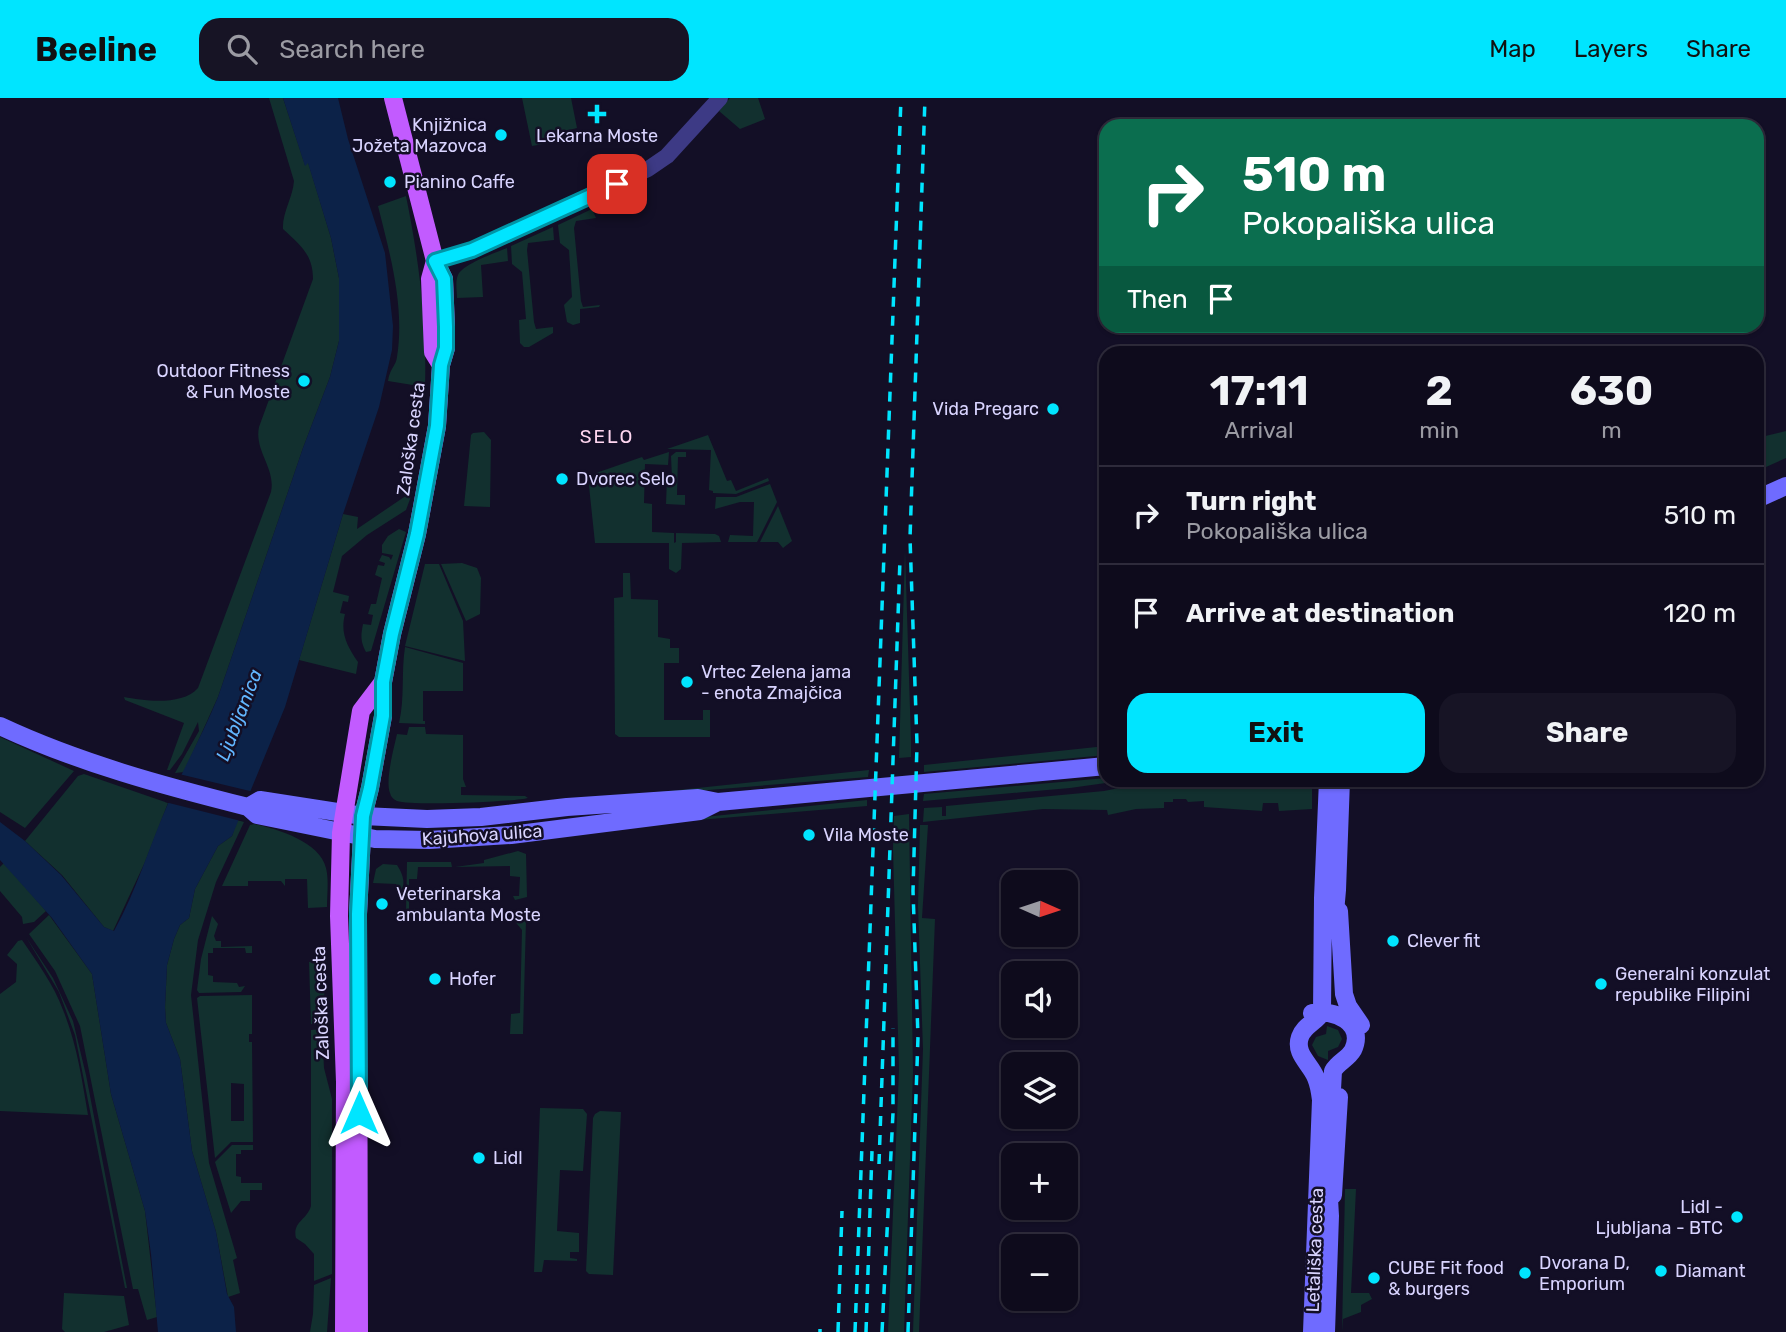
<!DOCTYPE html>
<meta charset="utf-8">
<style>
:root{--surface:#0e0b1c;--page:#171425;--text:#f1f3f6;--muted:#9b9ba3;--line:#2e2b3b;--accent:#00e5ff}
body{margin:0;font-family:Rubik,sans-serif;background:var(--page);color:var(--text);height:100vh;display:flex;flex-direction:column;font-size:26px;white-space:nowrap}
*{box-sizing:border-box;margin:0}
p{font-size:23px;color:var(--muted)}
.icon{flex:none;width:38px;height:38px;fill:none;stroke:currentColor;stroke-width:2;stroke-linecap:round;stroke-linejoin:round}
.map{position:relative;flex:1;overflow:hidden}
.details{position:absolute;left:1099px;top:248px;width:665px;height:441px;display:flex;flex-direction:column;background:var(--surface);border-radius:21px;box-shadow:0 2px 5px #0004,0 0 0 2px var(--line)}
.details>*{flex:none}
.banner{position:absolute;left:1099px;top:21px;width:665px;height:214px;border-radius:21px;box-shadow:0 2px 5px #0004,0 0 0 2px var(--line);background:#0b6e4f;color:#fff;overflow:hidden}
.needle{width:46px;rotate:93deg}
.buttons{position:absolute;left:1001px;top:772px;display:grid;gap:14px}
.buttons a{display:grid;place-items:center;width:77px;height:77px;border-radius:14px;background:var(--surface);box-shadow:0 2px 5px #0004,0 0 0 2px var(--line);font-size:35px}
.pin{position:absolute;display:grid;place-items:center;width:60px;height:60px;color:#fff;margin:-30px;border-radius:14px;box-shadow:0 4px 10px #0006}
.me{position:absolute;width:77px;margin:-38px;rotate:0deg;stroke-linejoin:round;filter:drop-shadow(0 0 5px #0008)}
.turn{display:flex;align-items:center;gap:24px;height:147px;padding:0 28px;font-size:32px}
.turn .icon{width:91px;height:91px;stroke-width:2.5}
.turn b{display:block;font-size:49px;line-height:60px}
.then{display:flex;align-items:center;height:66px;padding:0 28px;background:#0003;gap:14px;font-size:26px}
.eta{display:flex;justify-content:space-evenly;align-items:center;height:119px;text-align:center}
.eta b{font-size:42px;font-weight:700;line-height:49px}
.button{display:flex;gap:14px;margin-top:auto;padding:14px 28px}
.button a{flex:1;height:80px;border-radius:21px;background:var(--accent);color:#111;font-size:28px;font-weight:700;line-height:80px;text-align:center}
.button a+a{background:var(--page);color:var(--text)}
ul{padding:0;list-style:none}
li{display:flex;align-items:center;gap:21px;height:98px;padding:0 28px;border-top:2px solid var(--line)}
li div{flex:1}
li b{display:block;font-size:26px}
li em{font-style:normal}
header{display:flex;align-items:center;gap:42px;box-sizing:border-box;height:98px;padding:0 35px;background:var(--accent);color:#111}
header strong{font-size:33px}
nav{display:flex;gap:38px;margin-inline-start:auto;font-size:24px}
.search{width:490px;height:63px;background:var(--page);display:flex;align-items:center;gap:18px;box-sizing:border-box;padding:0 24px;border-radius:21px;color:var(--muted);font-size:26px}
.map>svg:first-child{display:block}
</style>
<header>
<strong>Beeline</strong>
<div class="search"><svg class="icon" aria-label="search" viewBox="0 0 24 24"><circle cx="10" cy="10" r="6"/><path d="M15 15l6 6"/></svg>Search here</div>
<nav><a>Map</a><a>Layers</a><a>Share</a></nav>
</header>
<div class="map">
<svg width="1786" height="1234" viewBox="0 0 1786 1234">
<rect width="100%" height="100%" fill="#130f26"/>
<path fill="#12302f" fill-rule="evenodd" d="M269,0H283L305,67L308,64L331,140L339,180V243L330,279L303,350L218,599L184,674L175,675L199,633L198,624L182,656L170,672H167L184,625L125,602L124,599C145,603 182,608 198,590L271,394C276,370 254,353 259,329L313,181C313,156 300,147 283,131C282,115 293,99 294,83Z
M522,0H571L577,30L565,33V37L554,39L555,44L532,48Z
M730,0H758L765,21L740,31L719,13Z
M406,98C419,162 427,225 425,289L388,283C390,270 396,268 397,259C405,209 390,156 378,108Z
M592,111L596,120L576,123L574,130L581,203L583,209L600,207L599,209L580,211V225L573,227L567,224L564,207L572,199L569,152L560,145L558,127Z
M553,129L554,142L528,145L527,152L534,224L536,231L553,229V235L529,249H524L520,245L519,222L526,221L522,174L512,166L511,148Z
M507,150L508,163L481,167L483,199L457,200C457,193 455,184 458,177C463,166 495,155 507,150Z
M1786,333V360L1757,373V340Z
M484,334L491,342L490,409L464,408L471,337L473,335Z
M708,337L727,383L731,382L736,393L768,380L769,383L736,396L713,395V393L709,392L711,352L667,351Z
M669,354L668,367L645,366L644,405L652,406V434L674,435V445L676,444V435L715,436L719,438L721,444L682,445L681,471L676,475L669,471V445H595L589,388L591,380L596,375L642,359L644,362Z
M676,354H686V359H678L677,397H685V407L666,406L667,380H672L671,358Z
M770,386L777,404L757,444H728L730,437L753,438L754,404H740L715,411L716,399H736Z
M413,393L406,412L367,437L342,458L333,494L349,498L348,504L343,503L340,515L345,516C340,535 347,548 358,564L356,576L299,562L343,416L358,419L357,431Z
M778,408L792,443L783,450L778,444H760Z
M399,431L406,434L371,553L366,554C360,543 361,537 363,526L371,527L373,517L368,516L371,506H376L382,480L375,477L378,467L384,468L385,465L379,463L382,457L389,459L391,462L393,457L382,455V447L388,438Z
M905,452L911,643V659L899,660Z
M462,465L477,470L481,480L480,516L466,523L441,466Z
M425,466H439L463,523L465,563L405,548Z
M623,475H630L631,501L658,502V539L670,541V550H679V565H664V622H703V612H710V639H619L615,636L614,500L623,499Z
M405,549L463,565V593H423V623H425V626L399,625C405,600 401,575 405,549Z
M409,629H425L426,636L463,637V681L466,689H461V697L525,698L528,700C513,704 410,708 397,703C393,701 391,699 390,695C385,682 394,650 397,636L407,637Z
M0,639L74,673L25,730L0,714Z
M1106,648V657L924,674V667Z
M869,672L868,679L622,699L621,698Z
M84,676L168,705L145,764L113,833L104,829L62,777L25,743L78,678Z
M1106,680V682L1120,683L1070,690L923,703L924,696Z
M1312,683V711L1279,713L1278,705H1263L1262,713L1204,709V703L1188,704L1186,701H1173V704H1164V710L1136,711L1108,717L1107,712L1043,711L923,724L924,710L942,709V718H946V708L1104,693L1154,683Z
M867,702V708L639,727L638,726Z
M909,716L913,974L904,1234H888L899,972L893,751L894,718Z
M237,722L244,724L216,784L198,842L191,897L209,1065L237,1160L233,1162L240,1195L228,1199L216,1134L192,1053L180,961L166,925L165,909L167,867L174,841L180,827L189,820L195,791L218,748L232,738Z
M254,726C278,731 320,744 326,770C329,782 327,797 327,809L308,810L307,781H285V788L281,783H248V788H222L250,727Z
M920,727H928L922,820L935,821L919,1234H913L923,951L918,808Z
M518,753L526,756L527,799L515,802L513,798H519L520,779L510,778V768L455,769L484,765V762Z
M407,764H451L452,769H418L417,781H409V811H420L422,816H406Z
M4,765L46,813L34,824L23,826L22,819L0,793V769Z
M383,766L397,767C402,775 407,785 400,794L396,786L373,785L376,771Z
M49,817L92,876L111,996L145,1113L157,1219L147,1222L138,1191H133L80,928L55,873L29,836Z
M516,817L526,822L523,936H510L511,916L520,915L522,832L513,821Z
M212,818L218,826L214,838L216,843H221V849L252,848V855H246L245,850H213V855H208V877L213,878V884L237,885L239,889L245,888L241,894L199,895L197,892L201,861Z
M26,839L53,880L73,923L86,977L127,1190H125L75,937L59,894Z
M22,842C37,864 54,887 63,912C77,946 82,982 88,1017L0,1013V896L16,884L17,866L7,857L18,843Z
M327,861L322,926H311L309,864Z
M252,897V936H249V944H252L253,1044H231L215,1060L197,900L200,898ZM231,985L244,986V1023H231Z
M1327,928L1338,932L1342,941L1338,949L1328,953V962L1318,958L1312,947L1316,939L1326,936Z
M322,931L324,970L332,1001V1176L314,1183V1156L305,1146L296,1140C292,1124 307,1122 311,1108V932Z
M540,1010L583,1011L587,1016L583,1073L560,1072L557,1133L579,1135V1154H570V1160L577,1161V1163L544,1162L542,1174H534Z
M600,1013L621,1014L613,1177L589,1176L586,1173L593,1020L595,1016Z
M232,1047H253V1052H241V1056H236V1078L241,1079V1085H262V1092H250V1103H241L231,1115L215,1064Z
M1345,1091H1356L1351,1195H1369L1372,1201L1361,1207V1214L1343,1221L1342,1234Z
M331,1180L327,1234H310L313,1216L314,1187Z
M64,1195L124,1198L129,1227L104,1234H65L62,1231Z"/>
<path fill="#0c2248" d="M283,0H338L348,41L385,155L393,228L392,252L379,309L343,416L285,609L232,738L218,748L195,791L189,820L180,827L174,841L167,867L165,909L166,925L180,961L192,1053L216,1134L227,1196L234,1209L236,1234H158L151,1156L145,1113L111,996L92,876L52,820L0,762V724L25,743L61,777L104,829L114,833C136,794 149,749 167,708C183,671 203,636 218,599L303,350L330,279L339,243V180L331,140L308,65L305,68Z"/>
<path fill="#130f26" d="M179,676L254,694L241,723L165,704Z"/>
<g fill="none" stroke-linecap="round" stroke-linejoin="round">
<path stroke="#3d3a85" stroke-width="16" d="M435,163L472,152L648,71L667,58L720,0"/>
<path stroke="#6f6bff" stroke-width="18" d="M1757,401L1786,388
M0,628C79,665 164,688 248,709L257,717L375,741L429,742L511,737L700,713L718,704
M248,709L260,702L363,718L427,721L481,719L567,709L698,700L718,704L1106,668
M1339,813L1344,896L1348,908L1361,927
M1334,826L1337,792L1341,682
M1312,915C1333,911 1366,924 1353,952C1348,961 1338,964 1333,973L1331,1010
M1333,1097L1339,999
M1312,1234L1321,1002C1320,994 1319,987 1316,980C1311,966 1294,956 1300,939C1304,927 1317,924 1322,914L1323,800L1328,682
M1326,1234L1330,1118L1328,1084"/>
<path stroke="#c25bff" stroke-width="18" d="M435,163L430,181L433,254L441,267
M344,1234L345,984L339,818L341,735L361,613L383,584
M359,1234L358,816L363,718L370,690L383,618V584L392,536L417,436L437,328L441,267L446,250V229L444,181L435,163L393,0"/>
<path stroke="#00e5ff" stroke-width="3.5" stroke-dasharray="10 9" stroke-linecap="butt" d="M879,1066L900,461
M820,1234V1231
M838,1234L842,1113
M855,1234L901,0
M866,1234L872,1053
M882,1234L893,1015V930
M908,1234L918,939L913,793L917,646L910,440L925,0"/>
</g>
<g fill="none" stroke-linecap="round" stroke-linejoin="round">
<defs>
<path id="route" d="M359,1015L358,816L363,718L370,690L383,618V584L392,536L417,436L437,328L441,267L446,250V229L444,181L435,163L472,152L617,86"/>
</defs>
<use href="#route" stroke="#0095a6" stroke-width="18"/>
<use href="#route" stroke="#00e5ff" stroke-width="12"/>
</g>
<g fill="#00e5ff" stroke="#130f26" stroke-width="2.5">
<path d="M593.5 5.5h7v7h7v7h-7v7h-7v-7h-7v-7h7z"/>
<circle cx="501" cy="37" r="7"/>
<circle cx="390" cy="84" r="7"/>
<circle cx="304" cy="283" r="7"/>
<circle cx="1053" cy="311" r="7"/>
<circle cx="562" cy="381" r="7"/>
<circle cx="687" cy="584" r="7"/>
<circle cx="809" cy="737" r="7"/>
<circle cx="382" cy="806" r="7"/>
<circle cx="1393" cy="843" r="7"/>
<circle cx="435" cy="881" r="7"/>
<circle cx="1601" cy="886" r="7"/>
<circle cx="479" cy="1060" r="7"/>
<circle cx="1737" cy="1119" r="7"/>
<circle cx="1661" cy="1173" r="7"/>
<circle cx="1525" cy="1175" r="7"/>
<circle cx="1374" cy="1180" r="7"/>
</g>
<g text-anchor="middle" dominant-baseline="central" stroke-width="5" stroke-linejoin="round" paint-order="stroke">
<g font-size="18" fill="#d9d4ff" stroke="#130f26" text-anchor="start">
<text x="487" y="27" text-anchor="end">Knjižnica<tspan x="487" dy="21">Jožeta Mazovca</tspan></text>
<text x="597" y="38" text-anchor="middle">Lekarna Moste</text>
<text x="404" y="84">Pianino Caffe</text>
<text x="290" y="273" text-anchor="end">Outdoor Fitness<tspan x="290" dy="21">&amp; Fun Moste</tspan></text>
<text x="1039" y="311" text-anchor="end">Vida Pregarc</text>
<text x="576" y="381">Dvorec Selo</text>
<text x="701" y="574">Vrtec Zelena jama<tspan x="701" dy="21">- enota Zmajčica</tspan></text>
<text x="823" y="737">Vila Moste</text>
<text x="396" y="796">Veterinarska<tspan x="396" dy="21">ambulanta Moste</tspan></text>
<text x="1407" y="843">Clever fit</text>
<text x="1615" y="876">Generalni konzulat<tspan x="1615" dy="21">republike Filipini</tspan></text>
<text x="449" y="881">Hofer</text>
<text x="493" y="1060">Lidl</text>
<text x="1723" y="1109" text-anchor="end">Lidl -<tspan x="1723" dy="21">Ljubljana - BTC</tspan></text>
<text x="1539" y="1165">Dvorana D,<tspan x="1539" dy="21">Emporium</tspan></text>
<text x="1388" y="1170">CUBE Fit food<tspan x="1388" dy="21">&amp; burgers</tspan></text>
<text x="1675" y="1173">Diamant</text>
</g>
<g font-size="18" fill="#d9d4ff" stroke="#130f26">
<text transform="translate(411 341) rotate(-82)">Zaloška cesta</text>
<text transform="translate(482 737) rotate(-4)">Kajuhova ulica</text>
<text transform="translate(321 905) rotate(-92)">Zaloška cesta</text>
<text transform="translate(1315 1152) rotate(-88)">Letališka cesta</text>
</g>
<g font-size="19" letter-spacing="2" fill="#ffd6f0" stroke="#130f26">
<text x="607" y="338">SELO</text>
</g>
<g font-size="19" font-style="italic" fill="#62b6ff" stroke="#130f26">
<text transform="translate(239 617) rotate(-69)">Ljubljanica</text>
</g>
</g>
</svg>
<div class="buttons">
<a><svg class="needle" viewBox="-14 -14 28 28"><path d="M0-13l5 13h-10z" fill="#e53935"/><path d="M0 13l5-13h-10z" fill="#9b9ba3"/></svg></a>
<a><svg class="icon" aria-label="sound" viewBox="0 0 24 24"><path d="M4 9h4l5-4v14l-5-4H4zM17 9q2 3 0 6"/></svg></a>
<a><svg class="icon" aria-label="layers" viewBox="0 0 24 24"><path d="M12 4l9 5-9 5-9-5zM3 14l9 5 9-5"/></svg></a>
<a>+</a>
<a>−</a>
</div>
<div class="pin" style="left:617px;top:86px;background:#d93025"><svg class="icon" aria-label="arrive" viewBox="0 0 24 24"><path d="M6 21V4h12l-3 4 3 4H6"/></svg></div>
<svg class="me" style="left:359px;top:1015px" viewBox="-20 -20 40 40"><path d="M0-17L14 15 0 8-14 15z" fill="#00e5ff" stroke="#fff" stroke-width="4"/></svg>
<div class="banner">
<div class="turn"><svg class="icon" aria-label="right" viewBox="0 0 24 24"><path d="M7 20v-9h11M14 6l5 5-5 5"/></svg><div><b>510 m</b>Pokopališka ulica</div></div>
<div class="then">Then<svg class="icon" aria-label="arrive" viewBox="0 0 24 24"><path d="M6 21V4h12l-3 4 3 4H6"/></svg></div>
</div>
<section class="details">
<div class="eta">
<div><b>17:11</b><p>Arrival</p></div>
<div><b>2</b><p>min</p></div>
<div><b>630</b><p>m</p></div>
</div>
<ul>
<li><svg class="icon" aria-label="right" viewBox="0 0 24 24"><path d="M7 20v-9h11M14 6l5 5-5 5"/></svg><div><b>Turn right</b><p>Pokopališka ulica</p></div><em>510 m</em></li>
<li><svg class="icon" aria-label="arrive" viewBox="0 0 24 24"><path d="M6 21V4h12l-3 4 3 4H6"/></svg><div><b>Arrive at destination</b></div><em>120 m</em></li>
</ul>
<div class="button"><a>Exit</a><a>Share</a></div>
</section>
</div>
